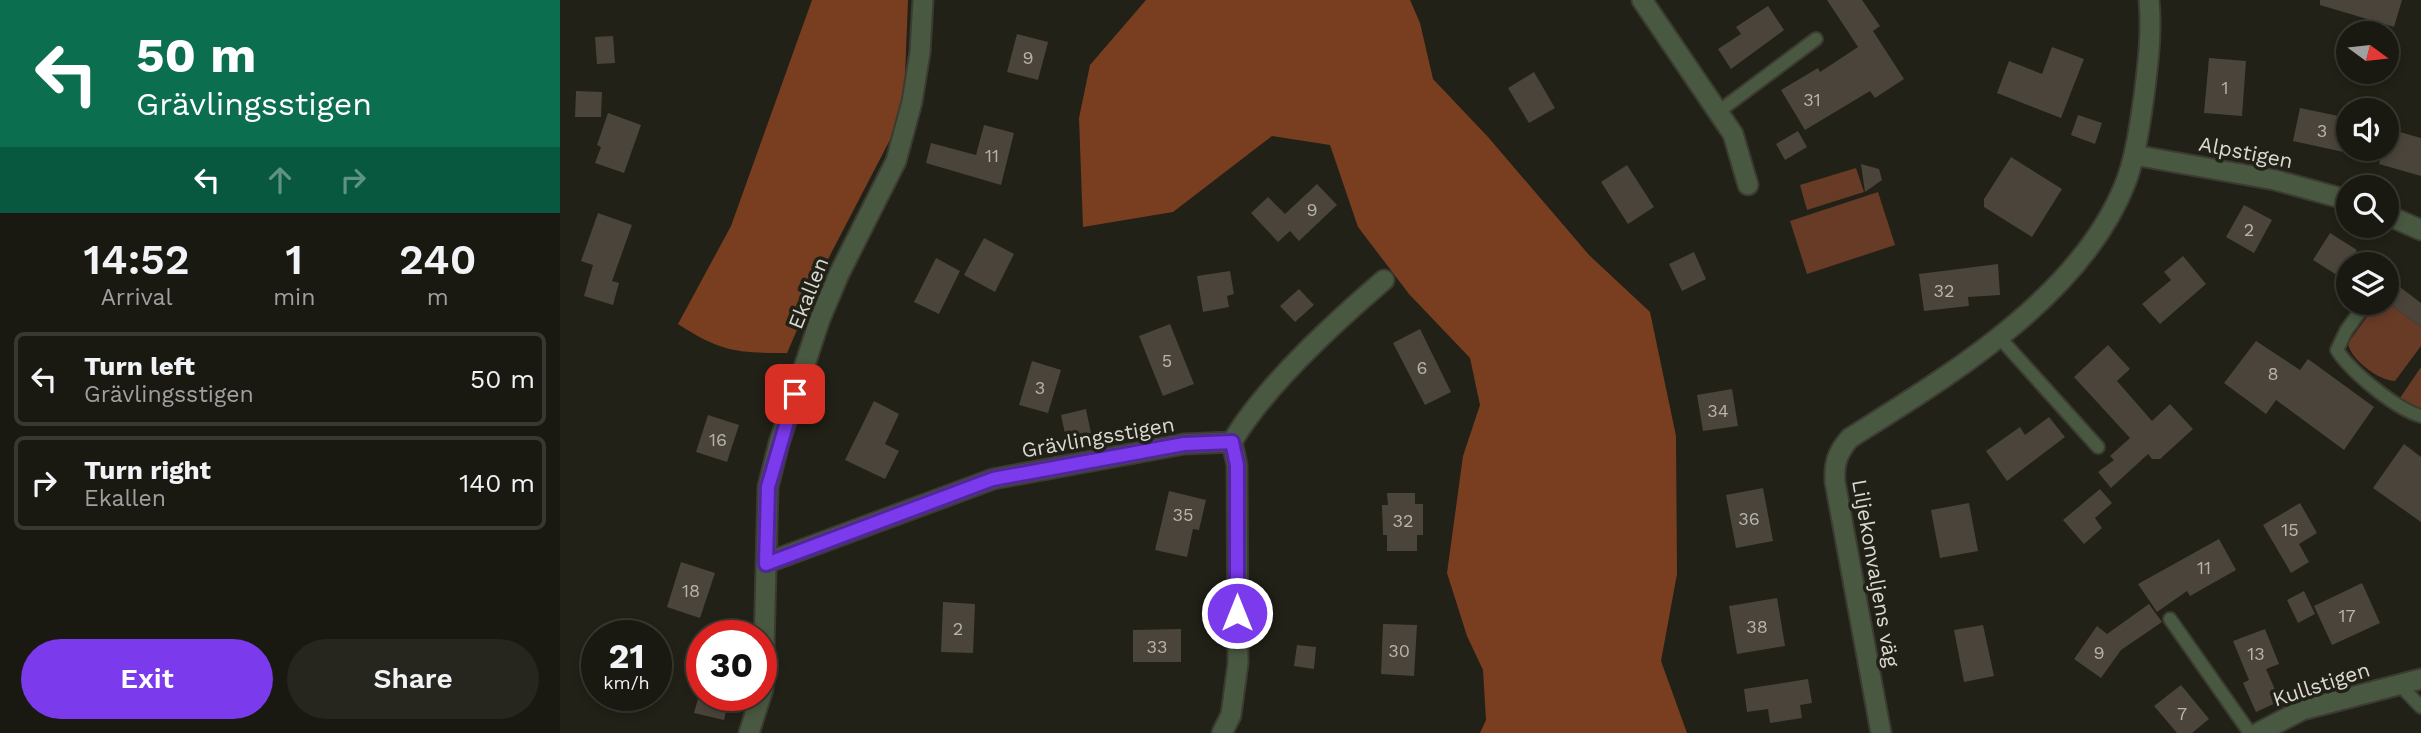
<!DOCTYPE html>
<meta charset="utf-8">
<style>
:root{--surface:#191911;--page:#26261f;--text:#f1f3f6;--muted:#9fa09f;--line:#373831;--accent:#7c3aed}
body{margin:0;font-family:"Work Sans",sans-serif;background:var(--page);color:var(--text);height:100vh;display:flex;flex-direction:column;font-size:26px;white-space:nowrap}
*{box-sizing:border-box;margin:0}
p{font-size:23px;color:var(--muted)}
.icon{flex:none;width:38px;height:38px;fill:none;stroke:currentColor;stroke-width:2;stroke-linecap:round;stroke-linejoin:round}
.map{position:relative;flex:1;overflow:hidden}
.sheet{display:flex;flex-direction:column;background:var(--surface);width:560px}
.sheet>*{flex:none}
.top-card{background:#0b6e4f;color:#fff;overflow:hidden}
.needle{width:46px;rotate:105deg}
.tools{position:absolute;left:1776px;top:21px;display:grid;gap:14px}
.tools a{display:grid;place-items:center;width:63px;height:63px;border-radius:50%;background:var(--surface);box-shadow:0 4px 10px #0003,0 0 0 2px var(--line);font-size:35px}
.speed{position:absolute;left:21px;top:620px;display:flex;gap:14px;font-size:35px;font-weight:700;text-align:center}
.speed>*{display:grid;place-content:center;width:91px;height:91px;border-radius:50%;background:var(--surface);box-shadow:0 4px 10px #0003,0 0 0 2px var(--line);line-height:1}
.speed small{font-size:18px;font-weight:400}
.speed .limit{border:10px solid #d22;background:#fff;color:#111}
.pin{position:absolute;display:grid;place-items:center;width:60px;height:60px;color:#fff;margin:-30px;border-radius:14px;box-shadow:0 4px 10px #0006}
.me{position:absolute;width:77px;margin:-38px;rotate:0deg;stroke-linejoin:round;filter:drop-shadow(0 0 5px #0008)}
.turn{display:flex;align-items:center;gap:24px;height:147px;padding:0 21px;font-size:32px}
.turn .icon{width:91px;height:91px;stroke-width:2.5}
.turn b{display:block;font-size:49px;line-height:60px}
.lanes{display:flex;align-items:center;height:66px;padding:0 21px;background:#0003;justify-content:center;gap:35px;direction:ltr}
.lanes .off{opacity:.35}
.eta{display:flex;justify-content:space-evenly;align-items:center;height:119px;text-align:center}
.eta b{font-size:42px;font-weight:600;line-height:49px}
.cta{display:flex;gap:14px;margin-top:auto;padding:14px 21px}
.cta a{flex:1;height:80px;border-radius:42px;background:var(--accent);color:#fff;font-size:28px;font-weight:600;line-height:80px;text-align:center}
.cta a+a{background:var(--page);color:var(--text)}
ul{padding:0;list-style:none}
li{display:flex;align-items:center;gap:21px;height:94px;margin:0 14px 10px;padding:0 7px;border:4px solid var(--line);border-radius:10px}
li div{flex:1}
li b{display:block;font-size:26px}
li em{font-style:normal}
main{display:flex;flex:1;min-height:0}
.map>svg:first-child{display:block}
</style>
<main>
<section class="sheet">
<div class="top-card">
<div class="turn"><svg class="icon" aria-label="left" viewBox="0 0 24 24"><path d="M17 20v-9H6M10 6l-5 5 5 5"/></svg><div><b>50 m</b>Grävlingsstigen</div></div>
<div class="lanes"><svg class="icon" aria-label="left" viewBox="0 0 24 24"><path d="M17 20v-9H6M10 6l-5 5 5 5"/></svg><svg class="icon off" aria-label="ahead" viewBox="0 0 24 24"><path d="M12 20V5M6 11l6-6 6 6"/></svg><svg class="icon off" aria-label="right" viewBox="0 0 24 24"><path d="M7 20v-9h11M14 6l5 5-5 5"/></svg></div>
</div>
<div class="eta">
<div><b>14:52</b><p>Arrival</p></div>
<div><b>1</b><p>min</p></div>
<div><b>240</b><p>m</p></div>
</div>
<ul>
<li><svg class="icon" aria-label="left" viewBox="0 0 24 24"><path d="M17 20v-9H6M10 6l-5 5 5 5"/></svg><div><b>Turn left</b><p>Grävlingsstigen</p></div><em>50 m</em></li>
<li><svg class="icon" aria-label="right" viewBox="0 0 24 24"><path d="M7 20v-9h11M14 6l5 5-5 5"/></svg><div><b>Turn right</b><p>Ekallen</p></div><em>140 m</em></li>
</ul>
<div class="cta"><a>Exit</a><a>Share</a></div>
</section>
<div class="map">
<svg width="1861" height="733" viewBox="0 0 1861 733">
<rect width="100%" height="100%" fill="#212117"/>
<path fill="#683b27" d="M1296,168L1304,192L1247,210L1240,185Z
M1318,192L1335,245L1247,274L1230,221Z
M1827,302L1861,327V346L1835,381C1819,381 1790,359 1788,343L1817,303Z
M1861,367V409L1840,398Z"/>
<path fill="#793e20" d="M252,0H348L344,101L332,136L266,263L227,353C177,353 161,352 118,324L171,226Z
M586,0H850L860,23L873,79L928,137L1029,255L1090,312L1116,436L1117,574L1101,661L1127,733H920L926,720L923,670L907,636L887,573L903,456L920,405L910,358L849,294L798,227L770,145L712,136L613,212L523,227L519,118L530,65Z"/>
<path fill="#4b443b" d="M1267,0H1302L1320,26L1313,31L1344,79L1315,98L1310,91L1245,130L1221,90L1258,68L1260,72L1298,47Z
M1760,0H1842L1834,27L1760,5Z
M1208,6L1224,30L1171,69L1158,49L1181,34L1176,27Z
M457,34L488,42L478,80L447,72Z
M53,36L55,63L37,64L35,37Z
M1492,47L1524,59L1501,118L1437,93L1449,61L1482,74Z
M1649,58L1686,61L1682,116L1644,113Z
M974,72L995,108L969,123L948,88Z
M16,91L42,92L41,117H15Z
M1740,108L1788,118V153L1733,141Z
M48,113L81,125L64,173L35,163L41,147L37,145Z
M1518,115L1542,123L1535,144L1511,135Z
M424,125L454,133L441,185L366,163L371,143L416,155Z
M1829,129L1861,138V176L1819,164L1823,149H1827Z
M1238,131L1247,147L1225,160L1216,144Z
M1451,157L1502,189L1472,237L1424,207V199Z
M1301,164L1319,169L1322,180L1305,192Z
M1067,165L1094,207L1068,224L1041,182Z
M757,184L777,205L739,241L730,231L718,242L691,213L708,197L725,214Z
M1684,205L1712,220L1694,253L1666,237Z
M38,213L72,225L52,281L59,283L53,305L24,296L33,265L21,261Z
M1770,233L1797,250L1788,264V282L1753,260Z
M424,238L454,254L435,292L404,275Z
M1134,252L1146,279L1122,291L1109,264Z
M1623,256L1646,284L1600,324L1582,304L1611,280L1604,272Z
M376,258L400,271L379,314L354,302Z
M1438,264L1440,295L1408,297L1409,306L1364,311L1359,274Z
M670,271L674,294L667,296L669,307L643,312L637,276Z
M1832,281L1861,303V327L1827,302V283Z
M739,289L754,305L735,322L720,306Z
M610,324L634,384L603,396L579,336Z
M860,329L891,392L865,405L833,343Z
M1696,341L1740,370L1748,359L1814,407L1784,450L1716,400L1706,414L1664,383Z
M1548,345L1570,369L1557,381L1592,421L1610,404L1633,429L1600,459H1592L1588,454L1551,488L1538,472L1554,460L1550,456L1570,438L1514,377Z
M472,361L501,370L488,413L459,405Z
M1172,389L1178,426L1143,431L1137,395Z
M314,401L339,414L325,444L339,451L325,479L285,460Z
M526,409L531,433L506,438L501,415Z
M148,415L179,425L167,462L136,452Z
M1489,417L1505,437L1447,481L1426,451L1460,427L1465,435Z
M1844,444L1861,457V522L1813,488Z
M1203,488L1213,541L1176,548L1166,495Z
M1540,489L1552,503L1535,518L1542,528L1524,544L1503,520Z
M609,491L646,500L639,530L633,529L627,557L595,550Z
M827,493H855V504H863V535H857V551H827V535H823L822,505H828Z
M1409,503L1418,551L1380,558L1371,510Z
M1740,503L1757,533L1739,544L1749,562L1731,573L1703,525Z
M1659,539L1676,570L1630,596L1627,591L1597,612L1578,584Z
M121,562L155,573L140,618L107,607Z
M1802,583L1820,623L1772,645L1754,606Z
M1744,591L1755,614L1738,623L1727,600Z
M1217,598L1225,646L1177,654L1169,606Z
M383,602L415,604L413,653L381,652Z
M1589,604L1602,622L1561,650L1541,678L1514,659L1537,626L1547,634Z
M823,624L857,625L854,676L821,674Z
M1423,625L1434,676L1404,682L1394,630Z
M621,629V662H573V630Z
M1705,629L1719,664L1706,669L1720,701L1696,712L1683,683L1689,680L1673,641Z
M737,645L756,647L754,669L734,666Z
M1248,679L1252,703L1240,705L1242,718L1210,723L1208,709L1187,712L1184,689Z
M1621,685L1649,719L1632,733H1617L1594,706Z
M139,695H170L164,720L134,713Z"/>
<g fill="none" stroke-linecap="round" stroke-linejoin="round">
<defs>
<path id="service" d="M1158,112L1256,39
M1827,274L1829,271
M1806,303L1786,331L1777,350C1791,372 1836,409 1861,416
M1439,337L1538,447
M1610,619L1690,733
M1839,684L1861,707"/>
<path id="minor" d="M1082,0L1173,134L1188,185
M1574,155L1715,180L1788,200
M1827,215L1861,230
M206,563L433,479L624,444L672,442C704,387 775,322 824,280
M189,733L203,689L208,487L219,443L260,319L279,274L336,161L352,102L360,52L363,0
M662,733L671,715L678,663L677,465L672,442
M1321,733L1275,482C1274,463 1277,453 1290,438C1390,375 1524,295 1567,179C1576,153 1580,124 1584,96C1588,63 1592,33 1589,0
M1698,733L1742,710L1861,679"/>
</defs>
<use href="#service" stroke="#3b3b31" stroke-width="16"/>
<use href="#minor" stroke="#3b3b31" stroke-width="23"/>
<use href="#service" stroke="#495840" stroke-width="12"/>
<use href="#minor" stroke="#495840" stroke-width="19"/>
</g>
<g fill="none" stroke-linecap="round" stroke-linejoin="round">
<defs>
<path id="route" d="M235,394L208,487L206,564L433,479L624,444L672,442L677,465V613"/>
</defs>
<use href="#route" stroke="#51269a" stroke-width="18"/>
<use href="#route" stroke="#7c3aed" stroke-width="12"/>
</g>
<g text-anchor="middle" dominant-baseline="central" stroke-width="7" stroke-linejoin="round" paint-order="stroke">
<g font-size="18" fill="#b6b4ad">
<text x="468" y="57">9</text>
<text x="1665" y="87">1</text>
<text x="1252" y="99">31</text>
<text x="1762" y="130">3</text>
<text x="432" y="155">11</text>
<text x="752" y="209">9</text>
<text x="1689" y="229">2</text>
<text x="1384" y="290">32</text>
<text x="607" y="360">5</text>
<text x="862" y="367">6</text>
<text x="1713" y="373">8</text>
<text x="480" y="387">3</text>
<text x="1158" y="410">34</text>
<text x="158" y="439">16</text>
<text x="623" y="514">35</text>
<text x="1189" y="518">36</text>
<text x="843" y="520">32</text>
<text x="1730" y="529">15</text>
<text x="1644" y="567">11</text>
<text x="131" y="590">18</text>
<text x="1787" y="615">17</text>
<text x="1197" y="626">38</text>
<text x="398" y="628">2</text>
<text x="597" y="646">33</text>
<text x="839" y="650">30</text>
<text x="1539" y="652">9</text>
<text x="1696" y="653">13</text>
<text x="1622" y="713">7</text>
</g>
<g font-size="21" fill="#dadad3" stroke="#212117">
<text transform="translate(1686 152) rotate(11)">Alpstigen</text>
<text transform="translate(248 293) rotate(-68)">Ekallen</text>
<text transform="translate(538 437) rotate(-10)">Grävlingsstigen</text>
<text transform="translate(1316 573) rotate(80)">Liljekonvaljens väg</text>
<text transform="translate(1761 684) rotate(-18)">Kullstigen</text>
</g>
</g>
</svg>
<div class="tools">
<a><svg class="needle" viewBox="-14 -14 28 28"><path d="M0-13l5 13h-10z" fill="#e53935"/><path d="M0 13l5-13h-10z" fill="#9fa09f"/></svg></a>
<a><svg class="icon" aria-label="sound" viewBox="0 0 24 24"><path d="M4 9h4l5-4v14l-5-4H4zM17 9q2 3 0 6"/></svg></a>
<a><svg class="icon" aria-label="search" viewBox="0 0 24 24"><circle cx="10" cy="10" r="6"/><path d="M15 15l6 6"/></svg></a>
<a><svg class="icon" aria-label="layers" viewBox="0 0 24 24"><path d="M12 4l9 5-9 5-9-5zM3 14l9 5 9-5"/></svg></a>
</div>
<div class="speed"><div>21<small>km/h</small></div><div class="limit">30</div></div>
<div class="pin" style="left:235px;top:394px;background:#d93025"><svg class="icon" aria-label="arrive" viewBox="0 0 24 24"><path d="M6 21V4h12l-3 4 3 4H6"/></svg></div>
<svg class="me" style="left:677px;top:613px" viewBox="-20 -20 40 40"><circle r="17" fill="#7c3aed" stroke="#fff" stroke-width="3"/><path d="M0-11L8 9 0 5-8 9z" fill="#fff"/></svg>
</div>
</main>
